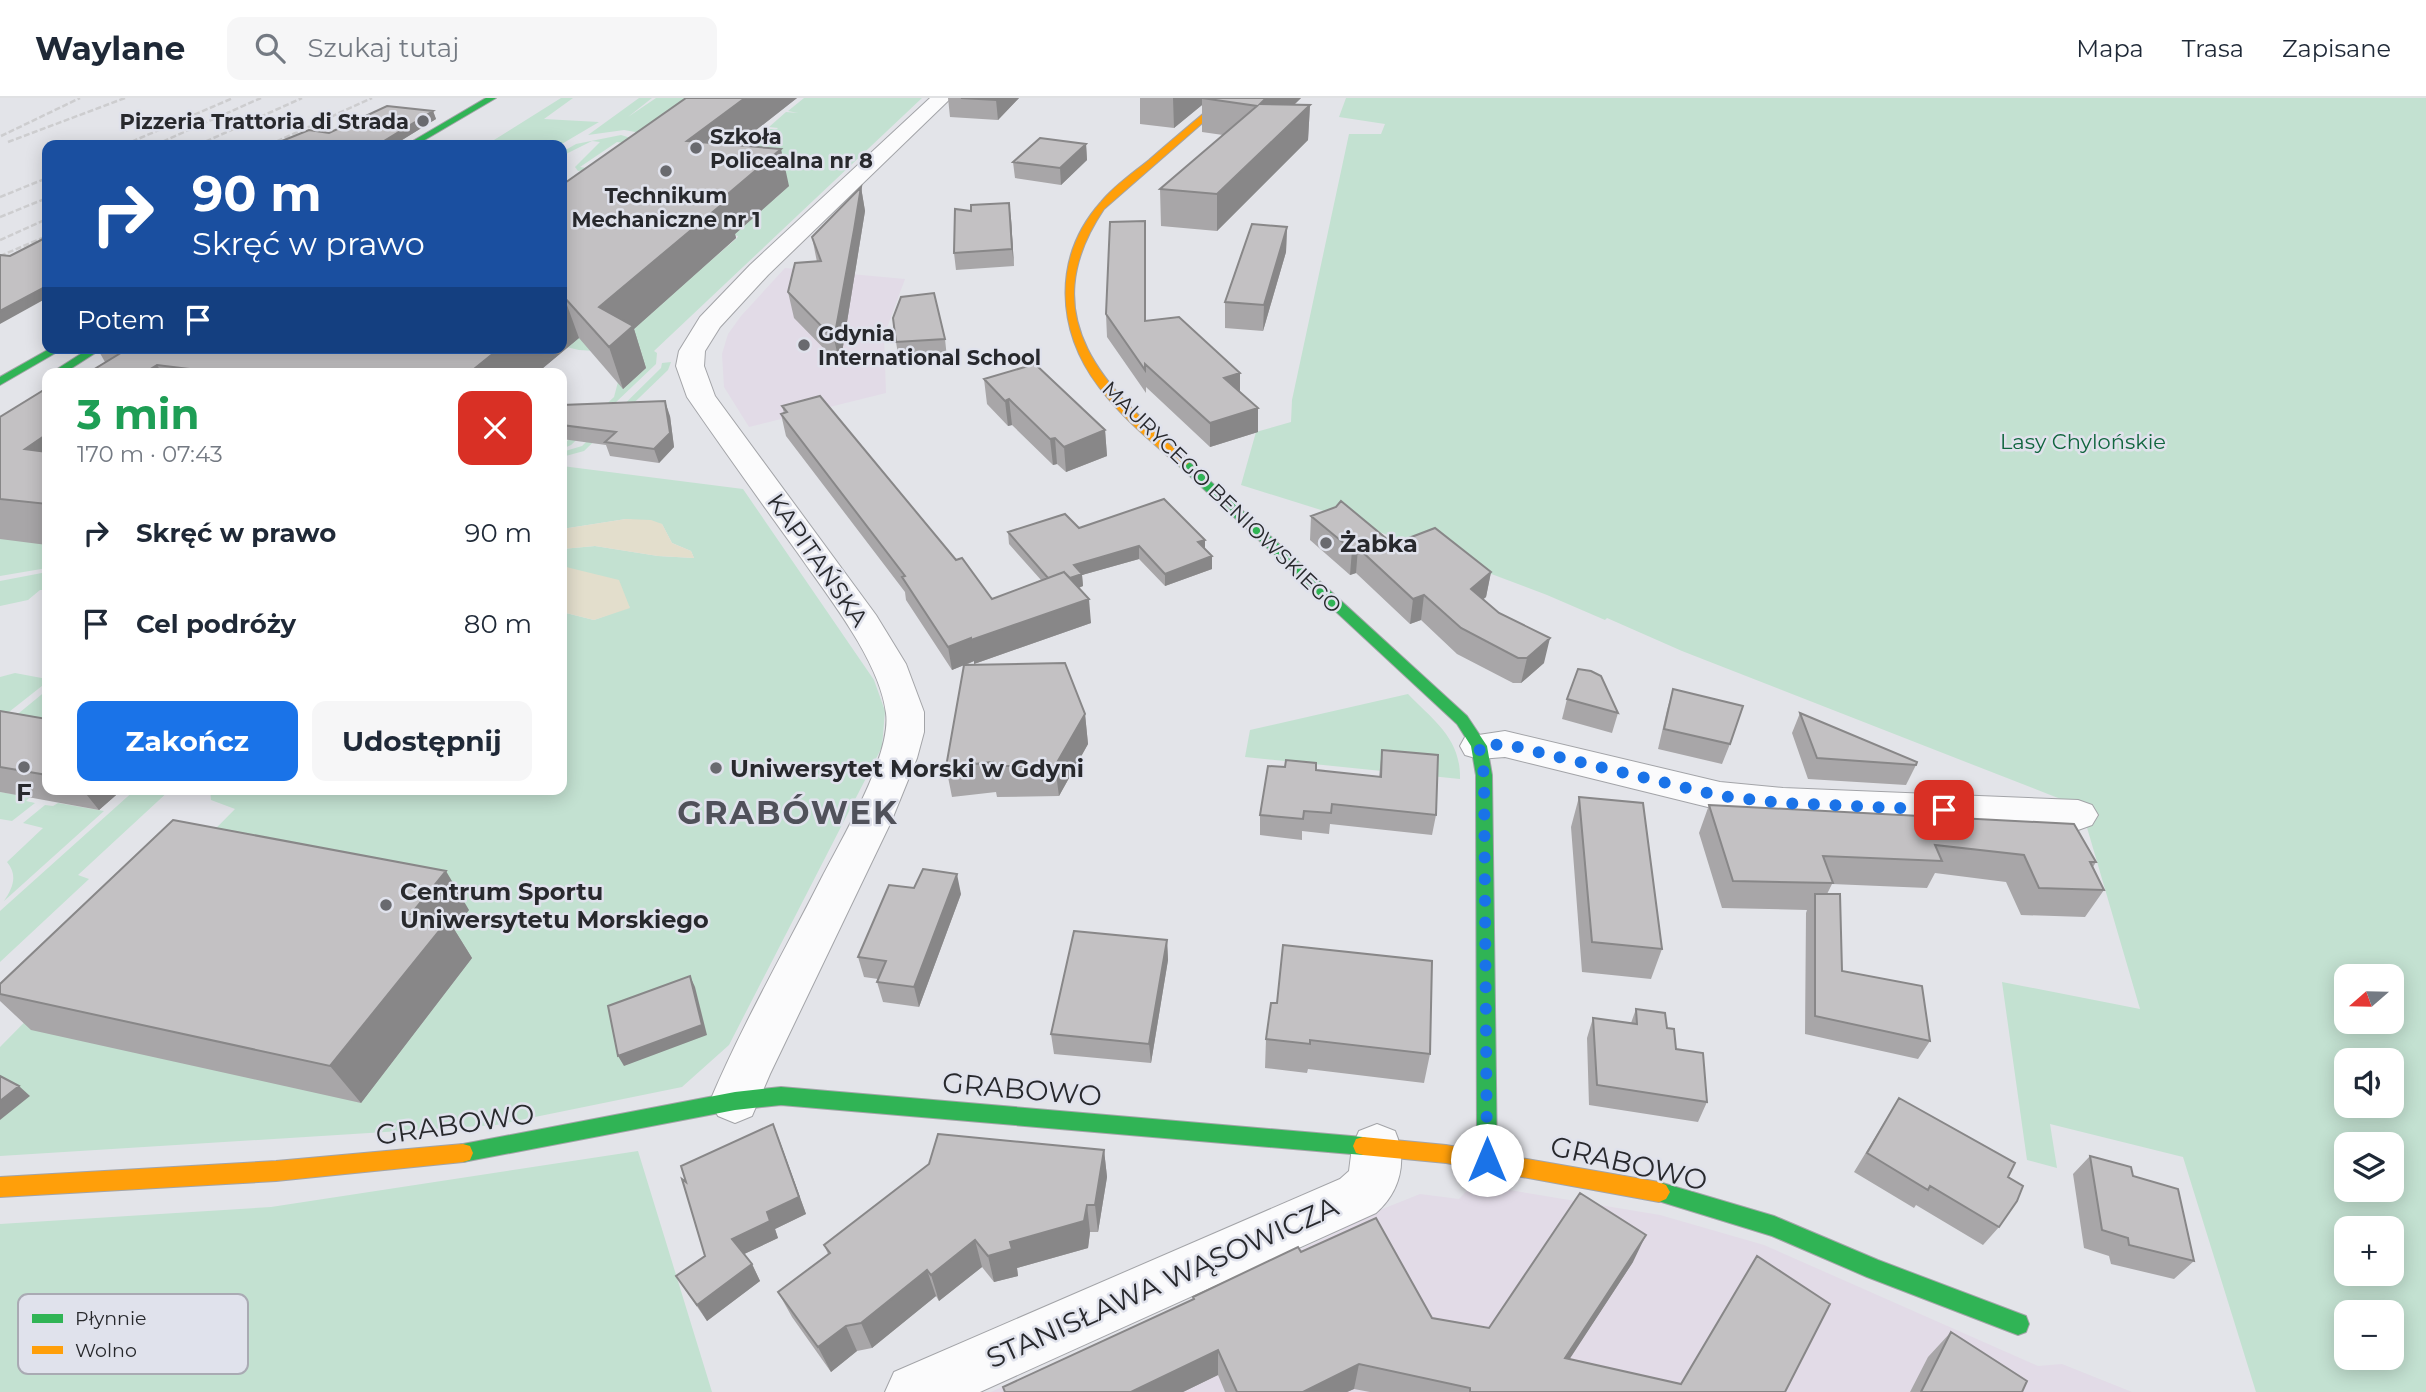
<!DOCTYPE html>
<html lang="pl">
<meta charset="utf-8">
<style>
:root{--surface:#fff;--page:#f6f6f7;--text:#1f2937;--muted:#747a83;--line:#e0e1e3;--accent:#1a73e8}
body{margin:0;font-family:Montserrat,sans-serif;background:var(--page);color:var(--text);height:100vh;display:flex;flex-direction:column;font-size:26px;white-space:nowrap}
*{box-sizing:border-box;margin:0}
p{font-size:23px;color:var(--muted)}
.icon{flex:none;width:38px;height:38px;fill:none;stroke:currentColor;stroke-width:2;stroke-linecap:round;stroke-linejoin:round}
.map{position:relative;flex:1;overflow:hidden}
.panel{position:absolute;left:42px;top:270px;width:525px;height:427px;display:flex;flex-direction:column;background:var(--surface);border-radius:14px;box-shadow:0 4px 18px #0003}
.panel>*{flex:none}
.hud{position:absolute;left:42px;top:42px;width:525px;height:214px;border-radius:14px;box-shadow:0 4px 18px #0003;background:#1a4fa0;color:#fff;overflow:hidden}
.needle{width:46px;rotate:250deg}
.buttons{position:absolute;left:2334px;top:866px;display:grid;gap:14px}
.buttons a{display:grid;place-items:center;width:70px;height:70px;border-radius:14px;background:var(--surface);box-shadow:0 4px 18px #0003;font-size:35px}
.pin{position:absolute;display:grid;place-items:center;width:60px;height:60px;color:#fff;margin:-30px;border-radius:14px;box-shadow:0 4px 10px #0006}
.me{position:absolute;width:77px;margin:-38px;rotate:0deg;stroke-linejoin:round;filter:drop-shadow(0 0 5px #0008)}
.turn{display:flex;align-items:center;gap:24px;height:147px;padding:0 35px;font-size:32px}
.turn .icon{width:91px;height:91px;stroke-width:2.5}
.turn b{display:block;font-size:49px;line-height:60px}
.then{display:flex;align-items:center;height:66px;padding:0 35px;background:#0003;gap:14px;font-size:26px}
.round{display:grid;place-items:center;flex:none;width:74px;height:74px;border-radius:14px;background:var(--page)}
.summary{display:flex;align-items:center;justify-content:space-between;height:119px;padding:0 35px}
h1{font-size:42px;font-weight:700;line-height:52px;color:#1e9e55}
.primary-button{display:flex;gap:14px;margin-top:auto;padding:14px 35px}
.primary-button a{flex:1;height:80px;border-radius:14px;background:var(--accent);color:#fff;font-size:28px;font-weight:700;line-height:80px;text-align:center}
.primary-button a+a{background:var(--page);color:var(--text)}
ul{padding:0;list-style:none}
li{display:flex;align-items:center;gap:21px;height:91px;padding:0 35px}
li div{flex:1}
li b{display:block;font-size:26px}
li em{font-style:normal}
header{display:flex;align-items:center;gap:42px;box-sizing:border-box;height:98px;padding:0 35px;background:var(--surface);border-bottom:2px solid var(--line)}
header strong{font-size:33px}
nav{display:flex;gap:38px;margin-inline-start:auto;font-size:24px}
.search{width:490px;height:63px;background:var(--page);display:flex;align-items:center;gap:18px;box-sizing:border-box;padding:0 24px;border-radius:14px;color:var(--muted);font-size:26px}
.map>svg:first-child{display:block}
</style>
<header>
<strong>Waylane</strong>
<div class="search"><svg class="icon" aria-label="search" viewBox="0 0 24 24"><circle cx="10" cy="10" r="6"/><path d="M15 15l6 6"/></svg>Szukaj tutaj</div>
<nav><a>Mapa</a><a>Trasa</a><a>Zapisane</a></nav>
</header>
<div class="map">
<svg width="2426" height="1294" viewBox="0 0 2426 1294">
<rect width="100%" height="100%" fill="#e3e4e9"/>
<path fill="#e2dbe7" d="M785,170L905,181L884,238L886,295L749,329L724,289L722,256L728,236L741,218Z
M1473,1086L1660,1117L1764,1147L2038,1268L2062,1266L2132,1294H991L1340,1133L1360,1120L1420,1096L1459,1101Z"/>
<path fill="#c3e1d1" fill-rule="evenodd" d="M561,0H573L544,21L599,24L560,47H486Z
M639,0H652L628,19L656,0H732L641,35L624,32L588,37Z
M804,0H922L654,253L657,255L656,266L571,347L562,351V348L614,299L618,284L610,254L579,252L562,248V233L630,232L737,140L738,138L716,132L776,100L788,88L709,71L739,47L759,46L760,44L751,43L766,31H777L778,30L769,29L786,14L798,15L788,13Z
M1346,0H2426V1294H2256L2183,1059L2050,1026L2057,1070L2027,1062L2002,884L2140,911L2081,709L1682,553L1607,520L1605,522L1547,497L1321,412L1241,387L1256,334L1291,324L1292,302L1349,36H1381L1385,26L1339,19ZM2347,878H2392V924H2347ZM2347,962H2392V1008H2347ZM2347,1046H2392V1092H2347ZM2347,1130H2392V1176H2347ZM2347,1214H2392V1260H2347Z
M621,37L634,41L631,46L617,44L580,69L593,71L578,73L575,69L600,44L592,43L562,58V54L576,46Z
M671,264L668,272L584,353L562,359V354L582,348L661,270L662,265Z
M562,368L743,391L874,582L885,613L882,649L729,947L682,989L496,1027L0,1058V949L235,711L211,702L210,691H562V514L594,522L630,509L574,472L562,468V451L595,448L658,458L694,460L691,453L672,445L662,426L626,421L562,431Z
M0,432L47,447V470L0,478Z
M47,474V492H40L28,502L0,508V483Z
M15,575L47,581V584L0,621V579Z
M47,592V637L2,629Z
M1408,596C1433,622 1461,640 1460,681L1245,659L1250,632Z
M136,691H171L78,777L89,781L0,864V813Z
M0,694L30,699L26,703L35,705L12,723L0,721Z
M58,705L104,713L4,803C13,790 18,777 7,764L43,730L23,725L45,707L53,708Z
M638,1053L712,1294H0V1126L271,1109Z"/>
<path fill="#e3decc" d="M626,421L651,422L662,426L672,445L691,453L694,460L658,458L595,448L562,451V431Z
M562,468L619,482L630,510L594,522L562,514Z"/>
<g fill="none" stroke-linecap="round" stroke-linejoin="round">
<defs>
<path id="street" d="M930,0H951L768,177L720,229L705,253L704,268L715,298L876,517L906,566L924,614V634L917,660L891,724L770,976L752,1018L735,1025L718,1018L710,1003C742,927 784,854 821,781C841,742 892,657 886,615C880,563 827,497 797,454C760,403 723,351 687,299L676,268L679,253L700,219L750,167Z
M1505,633L1720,684L1783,690L2078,702L2092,707L2098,717L2092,727L2078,732L1783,720L1720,712L1505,659L1479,661L1465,657L1460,648L1465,639Z
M1377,1026L1395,1033C1408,1063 1400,1094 1376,1115L980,1294H885L894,1274L1340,1081L1349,1073L1352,1049L1359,1033Z"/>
<path id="fast" d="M486,0H496L416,47H406Z
M51,250H64L0,287V279Z
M90,250H103L64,275H51Z
M1183,361L1187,362L1467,618L1487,648L1492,677L1497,1062L1494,1069L1487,1072L1480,1069L1477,1062L1476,677L1471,648L1457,626L1179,368L1177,365Z
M781,989L1363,1039L1370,1041L1373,1048L1370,1055L1363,1057L781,1007L735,1012L463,1064L456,1062L453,1055L456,1048L463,1046L735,994Z
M1659,1084L1774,1118L1878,1162L2026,1218L2029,1226L2026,1234L2018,1237L1867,1179L1772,1138L1652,1101L1648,1094L1652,1087Z"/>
<path id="slow" d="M1222,0H1231L1104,111C1030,221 1107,291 1187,362L1189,365L1183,369L1179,368C1151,343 1121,319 1099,289C1056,232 1052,159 1101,104C1114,88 1133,75 1149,62C1173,41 1198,20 1222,0Z
M1363,1039L1446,1047L1659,1084L1666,1087L1670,1094L1666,1101L1659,1104L1446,1065L1363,1057L1356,1055L1353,1048L1356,1041Z
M463,1046L470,1048L473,1055L470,1062L463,1064L276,1083L0,1099V1079L276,1063Z"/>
</defs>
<use href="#street" stroke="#a3a4a8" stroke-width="2"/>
<use href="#fast" stroke="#a3a4a8" stroke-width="2"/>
<use href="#slow" stroke="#a3a4a8" stroke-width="2"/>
<use href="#street" fill="#fbfbfc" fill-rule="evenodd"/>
<use href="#fast" fill="#30b455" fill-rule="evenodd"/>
<use href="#slow" fill="#ff9f0a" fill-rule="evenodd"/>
<path stroke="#cdcdcf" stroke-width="2.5" stroke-dasharray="6 2.5" stroke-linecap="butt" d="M1,38L80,0
M8,44L125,0
M124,47L233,0
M155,47L261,0
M198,47L302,0
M269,47L372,0
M0,99L47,80
M0,119L47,100
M0,142L47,121
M0,158L47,138"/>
</g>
<path fill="#a8a6a8" d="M686,0H797L737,47L789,88L735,136L736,140L634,231L646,270L623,291L579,240L537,275H88L105,264L97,250H562V87Z
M948,0H1019L998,22L950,19Z
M1140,0H1301L1294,7H1310L1308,42L1217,133L1161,128L1160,91L1223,37L1202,34V7L1174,30L1140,26Z
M433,13L436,21L394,47H272Z
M1086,46L1087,62L1061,87L1015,80L1013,64Z
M861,89L865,113L840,267L794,220L788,194L817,164L812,139Z
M1011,121L1014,168L956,172L954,155Z
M1145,123L1146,223L1240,275V294L1258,334L1210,349L1146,289V295L1107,239L1106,216Z
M1287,129L1286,154L1263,233L1225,230V204Z
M945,241L947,260L899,262L896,244Z
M984,281L1105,332L1107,358L1066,374L1057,366L1053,367L1012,327L1008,328L987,306Z
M47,290V447L0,441V319Z
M562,307L670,318L674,349L659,365L610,358L606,347L562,341Z
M782,308L956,462L992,501L1041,482L1009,446L1008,434L1079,430L1205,452L1212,458V471L1165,488L1139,461L1082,477L1083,488L1079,490L1091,525L974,566V563L966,567L1085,616L1088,646L1059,698L997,699L996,694L952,699L946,669L964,567L952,572L906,502L905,494L786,338L781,316L784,315Z
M1311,418L1393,446L1491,474L1486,499L1483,501L1544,565L1521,585H1513L1457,556L1421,522L1410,526L1356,475L1350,477L1310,442Z
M1673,591L1730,646L1722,666L1658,651L1667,612Z
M1567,601L1618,615L1612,635L1562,621Z
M0,613L47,621V691H123L99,712L0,694Z
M1800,615L1916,667L1906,687L1808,681L1792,635Z
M1382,652L1436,717L1432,737L1330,726L1329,736L1302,733V742L1260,737V717L1316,672L1379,679Z
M1579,699L1662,851L1651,881L1582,874L1571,729Z
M1709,707L2096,764L2093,769L2104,792L2085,819L2021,817L2006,784L1935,775L1927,790L1832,786L1827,796L1842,873L1930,943L1918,961L1805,936L1806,815L1807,812L1722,810L1699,735Z
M961,796L919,909L883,904L877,884L878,881L864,879L858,859Z
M469,812L454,831L472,860L361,1005L31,932L0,903V886Z
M1167,842L1168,862L1151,965L1054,956L1051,936Z
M1271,905L1430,956L1424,985L1308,971L1307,975L1265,970L1266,941Z
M1636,911L1667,930L1676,951L1707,1004L1698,1024L1589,1007L1587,940L1593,920L1631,925Z
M1899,1000L2008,1079L1999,1129L1983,1147L1916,1107L1914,1110L1854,1074Z
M780,1044L806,1116L775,1131L778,1140L744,1156L752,1166L760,1183L707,1223L687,1194L676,1178L705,1158L686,1084Z
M1104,1052L1107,1079L1098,1134H1090L1088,1150L1017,1170L1018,1178L994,1184L982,1169L939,1203L936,1198L872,1250L857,1253L831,1274L792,1219L778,1194L828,1156L824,1147Z
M2090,1058L2133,1078L2194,1163L2174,1181L2111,1166L2109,1158L2084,1150L2073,1076Z
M1301,1154L1432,1220L1489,1230L1633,1164L1569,1261L1681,1286L1741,1185L1785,1294H1370L1354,1291L1347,1294H1225L1218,1277L1183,1294H1005L1193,1202V1199Z
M1951,1234L2022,1294H1910L1928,1259Z"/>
<path fill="#888788" d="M745,0H797L696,79L687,43Z
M998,0H1019L998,22L996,2Z
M1173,0H1211H1202V7L1174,30Z
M1266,0H1301L1259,40L1260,6Z
M1310,7L1308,42L1217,133V96Z
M433,13L436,21L394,47H380L379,46Z
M1086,46L1087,62L1061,87L1060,70Z
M781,51L789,88L735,136L736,140L634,231L646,270L623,291L609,249L599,209L722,101Z
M861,89L865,113L840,267L834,241Z
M1009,105L1011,121L1014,168L1012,151Z
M1145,123L1146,144V245L1145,223Z
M1287,129L1286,154L1263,233L1264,207Z
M47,188V200L0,226V213Z
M564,199L579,240L537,275H469L500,250H562V201Z
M157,267L162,275H144Z
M1240,275V298L1224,280Z
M1009,301L1012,327L1008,328L1005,303Z
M665,303L670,318L674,349L659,365L654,351Z
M1258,310V334L1210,349V325Z
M1105,332L1107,358L1066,374L1064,349Z
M47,336V383L25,351Z
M1055,340L1057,366L1053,367L1050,341Z
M1205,442V454L1198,444Z
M1139,448V461L1082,477L1083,488L1055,498L1074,467Z
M1358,450L1356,475L1350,477L1352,452Z
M1212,458V471L1165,488V476Z
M1491,474L1486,499L1467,515L1471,491Z
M1424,497L1421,522L1410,526L1413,501Z
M1089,501L1091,525L974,566V563L952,572L948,549L971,540Z
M1550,540L1544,565L1521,585L1527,560Z
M1085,616L1088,646L1059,698L1055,668Z
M82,691H123L99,712Z
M446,773L469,812L454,831L472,860L361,1005L330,968L411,816Z
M957,776L961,796L919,909L914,889Z
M1167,842L1168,862L1151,965L1149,946Z
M690,878L695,889L707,937L624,968L618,958Z
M19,988L30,998L0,1022V1003Z
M773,1026L780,1044L806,1116L775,1131L778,1140L740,1158L732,1141Z
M1104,1052L1107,1079L1098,1134L1095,1107Z
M1087,1107L1090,1134L1088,1150L1017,1170L1018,1178L994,1184L988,1158L1010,1144Z
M1646,1137L1633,1164L1554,1285L1565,1260Z
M975,1142L982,1169L939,1203L931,1177Z
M752,1166L760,1183L707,1223L697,1207Z
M927,1172L936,1198L872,1250L861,1225Z
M846,1228L857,1253L831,1274L818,1249Z
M1218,1252V1277L1183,1294H1131Z
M1359,1266L1354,1291L1347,1294H1303Z"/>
<path fill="#c3c1c3" stroke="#888788" stroke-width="2" d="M686,0H745L687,43L781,51L722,101L727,102L599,209L633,228L609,249L564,199L562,201V87Z
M961,0H998L996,2Z
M1202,0H1266L1260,6L1310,7L1217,96L1160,91L1257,8Z
M387,8L433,13L379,46L360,44L354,47H272L309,32L329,35Z
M1040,40L1086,46L1060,70L1013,64Z
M861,89L854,132L834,241L788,194L795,165L821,163L812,139Z
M1009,105L1012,151L954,155L955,111L971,113V107Z
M1145,123V223L1179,219L1240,275L1224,280L1258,310L1210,325L1145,266V272L1106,216L1110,124Z
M1252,126L1287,129L1264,207L1225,204Z
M47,139V188L0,213V157L10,158Z
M934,195L945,241L896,244L893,220L901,199Z
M129,250H500L469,275H222L157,267L144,275H88Z
M1035,266L1105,332L1064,349L1055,340L1050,341L1009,301L1005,303L984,281Z
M47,290V336L25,351L47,354V406L0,401V319Z
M820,298L956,462L962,460L992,501L1064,474L1089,501L971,542V540L948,549L902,479L905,478L781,316L787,314L782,308Z
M665,303L670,335L654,351L605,344L616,334L562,327V307Z
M1164,401L1205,442L1198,444L1212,458L1165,476L1139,448L1074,467L1082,476L1070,480L1064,474L1048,480L1008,434L1065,416L1079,430Z
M1341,403L1393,446L1435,430L1491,474L1471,491L1499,515L1550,540L1527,560H1518L1461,530L1424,497L1413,501L1358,450L1352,452L1311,418L1336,409Z
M1065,565L1085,616L1055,668H992L993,664L946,669L964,567Z
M1578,571L1591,573L1601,578L1618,615L1567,601Z
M1673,591L1743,608L1730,646L1664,631Z
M0,613L47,621V677L0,669Z
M1800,615L1917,664L1916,667L1817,660Z
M1382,652L1438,657L1436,717L1332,706L1331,715L1304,713L1303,721L1260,717L1268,668L1285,669L1286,662L1316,665V672L1381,679Z
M1579,699L1643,705L1662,851L1592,844Z
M1709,707L2074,726L2096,764H2090L2104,792L2039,790L2024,757L1935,747L1942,763L1823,758L1833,785L1733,783Z
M173,722L446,773L411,816L448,822L330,968L0,896V886Z
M923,771L957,776L914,889L877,884L886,863L858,859L889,787L914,790Z
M1815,796H1840L1842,873L1922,888L1930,943L1815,918Z
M1074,833L1167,842L1149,946L1051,936Z
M1283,847L1432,863L1430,956L1310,942V946L1266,941L1271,905H1277Z
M690,878L702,927L618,958L608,908Z
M1636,911L1665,915L1667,930L1674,931L1676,951L1703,955L1707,1004L1597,987L1593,920L1637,926Z
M0,978L19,988L0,1003Z
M1899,1000L2015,1065L2008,1079L2023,1088L2017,1103L1999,1129L1930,1088L1928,1092L1867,1055Z
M773,1026L799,1099L767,1114L770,1123L732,1141L752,1166L697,1207L676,1178L705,1158L682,1081L686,1084L681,1068Z
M938,1036L1104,1052L1095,1107H1087L1084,1123L1010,1144L1012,1151L988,1158L975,1142L931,1177L927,1172L861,1225L846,1228L818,1249L778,1194L830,1155L824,1147L929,1066Z
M2090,1058L2131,1069L2133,1078L2178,1091L2194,1163L2129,1147L2128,1140L2102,1132Z
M1580,1095L1646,1137L1565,1260L1681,1286L1757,1158L1830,1206L1785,1294H1470V1290L1359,1266L1303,1294H1237L1218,1252L1131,1294H1005L1003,1289L1194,1201L1193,1199L1298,1149L1301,1154L1376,1120L1432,1220L1489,1230Z
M1951,1234L2027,1283L2022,1294H1921Z"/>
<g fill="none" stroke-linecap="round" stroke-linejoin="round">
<path stroke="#1a73e8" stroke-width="12" stroke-dasharray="0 21.6" d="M1487,1062L1484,677L1479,648L1505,646L1720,698L1783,705L1944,712"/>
</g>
<g fill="#696a6f" stroke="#e0e2ec" stroke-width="2.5">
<circle cx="423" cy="23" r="7"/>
<circle cx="696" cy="50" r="7"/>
<circle cx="666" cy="73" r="7"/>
<circle cx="804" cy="247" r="7"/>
<circle cx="1326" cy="445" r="7"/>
<circle cx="24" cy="669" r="7"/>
<circle cx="716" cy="670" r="7"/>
<circle cx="386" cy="807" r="7"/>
</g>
<g text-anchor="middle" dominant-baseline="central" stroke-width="5" stroke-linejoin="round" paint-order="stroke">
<g font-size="21" font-weight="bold" fill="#28292d" stroke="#e0e2ec" text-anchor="start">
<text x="409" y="23" text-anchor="end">Pizzeria Trattoria di Strada</text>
<text x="710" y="38">Szkoła<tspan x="710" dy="24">Policealna nr 8</tspan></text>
<text x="666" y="97" text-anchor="middle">Technikum<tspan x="666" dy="24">Mechaniczne nr 1</tspan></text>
<text x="818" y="235">Gdynia<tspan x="818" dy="24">International School</tspan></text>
</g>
<g font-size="21" fill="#11663f" stroke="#e0e2ec">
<text x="2083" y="343">Lasy Chylońskie</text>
</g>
<g font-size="21" fill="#28292d" stroke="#e0e2ec">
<text transform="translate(1222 399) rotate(44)">MAURYCEGO BENIOWSKIEGO</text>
</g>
<g font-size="24" font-weight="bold" fill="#28292d" stroke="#e0e2ec" text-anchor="start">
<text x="1340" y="445">Żabka</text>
<text x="730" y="670">Uniwersytet Morski w Gdyni</text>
<text x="24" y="694" text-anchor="middle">F</text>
<text x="400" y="793">Centrum Sportu<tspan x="400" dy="28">Uniwersytetu Morskiego</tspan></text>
</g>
<g font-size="24" fill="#28292d" stroke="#e0e2ec">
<text transform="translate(818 462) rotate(55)">KAPITAŃSKA</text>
</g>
<g font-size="28" fill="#28292d" stroke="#e0e2ec">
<text transform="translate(1022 991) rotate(5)">GRABOWO</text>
<text transform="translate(455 1026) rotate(-8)">GRABOWO</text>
<text transform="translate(1629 1065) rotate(13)">GRABOWO</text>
<text transform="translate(1162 1184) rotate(-24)">STANISŁAWA WĄSOWICZA</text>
</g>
<g font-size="32" font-weight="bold" letter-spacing="2" fill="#50515a" stroke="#e0e2ec">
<text x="788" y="714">GRABÓWEK</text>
</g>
</g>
<rect x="18" y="1196" width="230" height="80" rx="10" fill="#e0e2ec" stroke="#a9aab3" stroke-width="2"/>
<rect x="32" y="1216" width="31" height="9" fill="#30b455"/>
<rect x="32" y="1248" width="31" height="8" fill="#ff9f0a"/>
<g font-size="19" fill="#28292d">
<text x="75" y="1227">Płynnie</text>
<text x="75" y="1259">Wolno</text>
</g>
</svg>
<div class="buttons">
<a><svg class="needle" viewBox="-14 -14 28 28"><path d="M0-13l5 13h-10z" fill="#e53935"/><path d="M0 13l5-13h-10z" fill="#747a83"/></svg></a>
<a><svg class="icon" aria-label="sound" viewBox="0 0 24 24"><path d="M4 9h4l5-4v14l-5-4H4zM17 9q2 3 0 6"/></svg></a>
<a><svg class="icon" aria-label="layers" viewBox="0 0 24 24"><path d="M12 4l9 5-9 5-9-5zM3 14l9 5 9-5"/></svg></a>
<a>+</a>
<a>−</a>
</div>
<div class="pin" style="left:1944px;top:712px;background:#d93025"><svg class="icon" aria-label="arrive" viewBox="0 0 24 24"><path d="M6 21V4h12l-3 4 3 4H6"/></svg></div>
<svg class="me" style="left:1487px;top:1062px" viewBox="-20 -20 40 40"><circle r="19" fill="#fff"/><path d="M0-13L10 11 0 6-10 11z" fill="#1a73e8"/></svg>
<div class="hud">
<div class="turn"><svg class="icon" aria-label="right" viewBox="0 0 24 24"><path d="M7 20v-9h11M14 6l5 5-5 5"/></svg><div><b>90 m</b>Skręć w prawo</div></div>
<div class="then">Potem<svg class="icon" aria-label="arrive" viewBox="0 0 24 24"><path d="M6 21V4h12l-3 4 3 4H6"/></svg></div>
</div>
<section class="panel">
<div class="summary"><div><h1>3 min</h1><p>170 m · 07:43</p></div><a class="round" style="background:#d93025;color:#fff"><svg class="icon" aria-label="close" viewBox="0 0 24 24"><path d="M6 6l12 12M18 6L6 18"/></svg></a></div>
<ul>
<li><svg class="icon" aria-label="right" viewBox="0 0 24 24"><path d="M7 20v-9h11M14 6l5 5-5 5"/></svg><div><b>Skręć w prawo</b></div><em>90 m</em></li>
<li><svg class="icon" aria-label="arrive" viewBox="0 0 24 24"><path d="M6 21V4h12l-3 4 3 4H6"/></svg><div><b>Cel podróży</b></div><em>80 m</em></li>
</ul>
<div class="primary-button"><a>Zakończ</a><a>Udostępnij</a></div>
</section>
</div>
